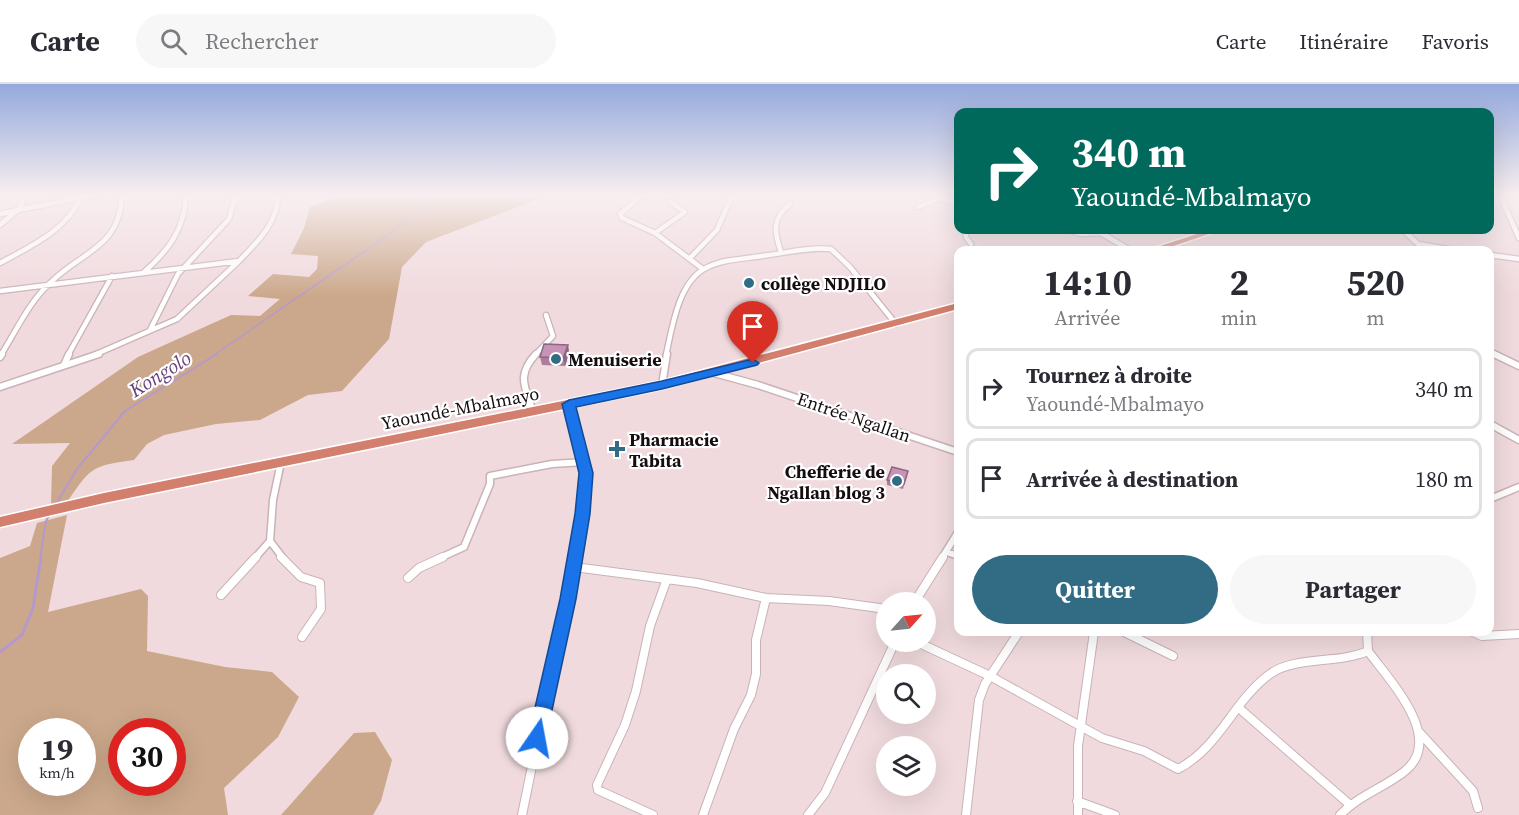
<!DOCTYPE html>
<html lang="fr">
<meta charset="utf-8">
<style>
:root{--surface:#fff;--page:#f7f7f7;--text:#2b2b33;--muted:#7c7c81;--line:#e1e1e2;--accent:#316b84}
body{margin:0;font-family:"Source Serif 4",serif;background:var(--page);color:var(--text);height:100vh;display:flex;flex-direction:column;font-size:22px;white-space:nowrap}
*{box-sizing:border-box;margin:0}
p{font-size:20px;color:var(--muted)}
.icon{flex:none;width:33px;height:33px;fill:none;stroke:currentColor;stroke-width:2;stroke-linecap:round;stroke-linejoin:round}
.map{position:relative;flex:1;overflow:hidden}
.drawer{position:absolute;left:954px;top:162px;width:540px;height:390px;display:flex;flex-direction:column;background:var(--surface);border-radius:12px;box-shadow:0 6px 24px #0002}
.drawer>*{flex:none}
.banner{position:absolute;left:954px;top:24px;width:540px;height:126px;border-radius:12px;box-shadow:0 6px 24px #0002;background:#00695c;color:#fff;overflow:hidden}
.needle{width:39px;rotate:63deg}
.controls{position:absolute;left:876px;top:508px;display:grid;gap:12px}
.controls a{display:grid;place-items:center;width:60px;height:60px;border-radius:50%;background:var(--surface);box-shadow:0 6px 24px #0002;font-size:30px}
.speed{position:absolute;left:18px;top:634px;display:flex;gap:12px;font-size:30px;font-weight:700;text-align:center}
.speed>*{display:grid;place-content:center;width:78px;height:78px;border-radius:50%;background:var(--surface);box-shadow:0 6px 24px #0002;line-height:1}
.speed small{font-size:15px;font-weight:400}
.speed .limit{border:9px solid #d22;background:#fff;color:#111}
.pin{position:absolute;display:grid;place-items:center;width:51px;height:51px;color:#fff;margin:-62px -26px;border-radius:50% 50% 50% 0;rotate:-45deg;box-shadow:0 0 6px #0007}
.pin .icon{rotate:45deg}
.me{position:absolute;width:66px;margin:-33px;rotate:12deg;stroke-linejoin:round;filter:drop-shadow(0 0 4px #0008)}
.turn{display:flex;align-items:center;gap:21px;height:126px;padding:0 18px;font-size:27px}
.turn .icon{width:78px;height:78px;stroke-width:2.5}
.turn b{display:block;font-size:42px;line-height:51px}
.eta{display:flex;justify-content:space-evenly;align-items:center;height:102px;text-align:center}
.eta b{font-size:36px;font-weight:700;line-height:42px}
.action{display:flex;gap:12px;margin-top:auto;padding:12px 18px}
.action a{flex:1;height:69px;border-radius:36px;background:var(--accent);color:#fff;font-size:24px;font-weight:700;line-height:69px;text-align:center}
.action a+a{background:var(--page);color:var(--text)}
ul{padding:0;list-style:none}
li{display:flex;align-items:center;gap:18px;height:81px;margin:0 12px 9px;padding:0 6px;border:3px solid var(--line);border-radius:12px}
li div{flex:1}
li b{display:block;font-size:22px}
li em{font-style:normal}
header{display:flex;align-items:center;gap:36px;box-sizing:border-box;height:84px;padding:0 30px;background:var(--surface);border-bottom:2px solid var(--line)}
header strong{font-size:28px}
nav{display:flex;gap:33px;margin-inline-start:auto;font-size:21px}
.search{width:420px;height:54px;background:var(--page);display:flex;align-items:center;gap:15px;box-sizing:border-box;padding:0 21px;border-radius:33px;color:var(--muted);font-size:22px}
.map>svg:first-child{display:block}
</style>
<header>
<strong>Carte</strong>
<div class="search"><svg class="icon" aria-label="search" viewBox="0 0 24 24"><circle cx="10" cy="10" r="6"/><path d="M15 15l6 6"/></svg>Rechercher</div>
<nav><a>Carte</a><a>Itinéraire</a><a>Favoris</a></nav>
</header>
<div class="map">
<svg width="1519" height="731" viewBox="0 0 1519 731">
<rect width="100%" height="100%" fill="#f0dade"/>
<path fill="#cba88b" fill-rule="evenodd" d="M342,111H548L426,158L402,183L389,255L342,307L308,311L260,336L216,340L164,351L147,360L134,376C93,382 91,382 68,417L51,421L52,382L70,359L12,360L138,273L231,231L260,232L280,215L248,212L273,190L309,193L317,185L318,172L291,170L304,144L310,123Z
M67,431L48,528L141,505L148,512L147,567L225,583L272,588L299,613L278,653L224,704L228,731H0V474L30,462L37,439ZM32,648H82V699H32ZM122,648H172V699H122Z
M375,648L392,676L381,717L373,731H281L354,649Z"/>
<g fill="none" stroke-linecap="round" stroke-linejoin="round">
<path stroke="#b699cb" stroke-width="1.5" d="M214,271L391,149L437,111"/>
<path stroke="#b699cb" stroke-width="2" d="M55,422L77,385L125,327L217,270
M40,474L46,437L50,430"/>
<path stroke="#b699cb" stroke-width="3" d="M0,568L22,551L33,524L41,473"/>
<defs>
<path id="street-far2" d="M26,111L18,126L95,111
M642,111L620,130L622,134L655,149L703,185
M1500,111L1519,154
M918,123L940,114L958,119
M0,130L18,126L0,141
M966,146V153L971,160
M1068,146L1081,150L1101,149L1130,166
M1403,146L1418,160L1454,166
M655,149L685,128L670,118
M781,168C774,148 772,134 790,120
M1490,171L1519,175
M690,174L717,146L732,111
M239,177C257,158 278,139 278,111
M0,179C31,162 65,147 81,114
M143,189C168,167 185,145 186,111
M0,207L239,177L177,235L94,271
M150,246L178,190L229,135L236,111
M1490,268L1497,271
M1,271C16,247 29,218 50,199C82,167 120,164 122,111
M68,271L112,192
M535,271L553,252L546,231
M666,271C672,244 678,200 704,185C721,175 744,175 762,172C785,169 808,163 831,165L850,183L896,240"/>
<path id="street-far1" d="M1494,270L1519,282
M0,273L2,270
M64,281L69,270
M714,289L758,301L958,368
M662,301L667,270
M0,303L99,270
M569,320L586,389L583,430L575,474
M533,328C525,302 516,292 536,270
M1490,340L1519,356
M281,378L273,416L270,457L283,474
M1490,415L1519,403
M947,468L958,472
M255,474L270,457
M440,474L464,463L490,400V392L552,380L584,378
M942,474L958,448"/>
<path id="street" d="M281,473L301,493L320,499L321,525L302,553
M574,483L697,499L766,514L829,517L886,525
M408,494L419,484L443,473
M221,511L256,473
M914,519L943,473
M1124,548L1173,572
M1473,548L1482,552L1519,550
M917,558L990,592L1102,654L1144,667L1178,685C1219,664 1234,616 1270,590C1294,572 1338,580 1368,567L1367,548
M1240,625L1349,720
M1419,648L1473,707L1478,724
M1077,717L1115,731
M522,731L575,473
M653,731L598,706L597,701L625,641L636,607L650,542L667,495
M703,731L734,645L751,611L756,590V556L766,514
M808,731L825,709L895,558
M966,731L979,616L985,600L1019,548
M1078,731V662L1094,548
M1340,731C1359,711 1384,704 1405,687C1446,654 1388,595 1368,567"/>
<path id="highway" d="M1209,146H1221L1161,166H1148Z
M958,219V225L662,305L104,419L0,443V433L104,409L662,297Z"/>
</defs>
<use href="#street-far2" stroke="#c9b3b7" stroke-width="7"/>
<use href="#street-far1" stroke="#c9b3b7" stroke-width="9"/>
<use href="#street" stroke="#c9b3b7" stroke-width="10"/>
<use href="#highway" stroke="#fff" stroke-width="3"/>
<use href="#street-far2" stroke="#fff" stroke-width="4.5"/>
<use href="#street-far1" stroke="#fff" stroke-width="6"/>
<use href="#street" stroke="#fff" stroke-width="8"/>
<use href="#highway" fill="#d37f6d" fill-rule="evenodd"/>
</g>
<path fill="#ab7e9d" d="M568,261L569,269L565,282L542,281L540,273Z
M907,392L903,405L887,401V396Z"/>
<path fill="#8b6780" d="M568,261L569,269L565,282L563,274Z"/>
<path fill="#c793b7" stroke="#8b6780" stroke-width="1.5" d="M544,260L568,261L563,274L540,273Z
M892,383L908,387L904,400L887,396Z"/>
<linearGradient id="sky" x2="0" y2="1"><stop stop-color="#94a9dc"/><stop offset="0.52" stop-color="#f8eef0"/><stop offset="1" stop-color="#f8eef0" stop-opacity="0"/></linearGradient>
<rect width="1519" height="213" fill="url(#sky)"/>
<path fill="#1a73e8" stroke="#114b97" stroke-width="1.5" d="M753,275L759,279L757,281L662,305L576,323L593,389L590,430L576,515L546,654L543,660L537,662L530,660L528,654L560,515L575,430L579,389L562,320L569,316L662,297Z"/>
<g fill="#316b84" stroke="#fff" stroke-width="2">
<circle cx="749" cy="199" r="6"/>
<circle cx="556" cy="275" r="6"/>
<path d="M614 356h6v6h6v6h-6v6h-6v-6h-6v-6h6z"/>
<circle cx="897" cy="397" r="6"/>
</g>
<g text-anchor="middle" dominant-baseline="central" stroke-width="4.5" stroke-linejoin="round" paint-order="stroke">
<g font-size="18" font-weight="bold" fill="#150d0f" stroke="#fff" text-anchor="start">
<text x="761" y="199">collège NDJILO</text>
<text x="568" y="275">Menuiserie</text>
<text x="629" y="355">Pharmacie<tspan x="629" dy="21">Tabita</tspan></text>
<text x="885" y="387" text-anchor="end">Chefferie de<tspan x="885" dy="21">Ngallan blog 3</tspan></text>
</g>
<g font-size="18" fill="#150d0f" stroke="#fff">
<text transform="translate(460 324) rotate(-11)">Yaoundé-Mbalmayo</text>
<text transform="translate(854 333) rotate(19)">Entrée Ngallan</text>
</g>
<g font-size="20" font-style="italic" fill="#66407f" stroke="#fff">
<text transform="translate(160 290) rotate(-32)">Kongolo</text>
</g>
</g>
</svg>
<div class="controls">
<a><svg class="needle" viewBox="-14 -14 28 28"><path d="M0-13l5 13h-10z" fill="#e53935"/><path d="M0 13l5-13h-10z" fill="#7c7c81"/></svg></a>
<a><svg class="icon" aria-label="search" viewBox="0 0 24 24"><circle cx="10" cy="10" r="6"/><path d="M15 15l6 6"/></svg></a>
<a><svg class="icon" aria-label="layers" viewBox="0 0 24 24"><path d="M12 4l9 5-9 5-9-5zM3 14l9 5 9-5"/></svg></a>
</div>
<div class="speed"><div>19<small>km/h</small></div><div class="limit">30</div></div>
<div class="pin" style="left:753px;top:279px;background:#d93025"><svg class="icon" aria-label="arrive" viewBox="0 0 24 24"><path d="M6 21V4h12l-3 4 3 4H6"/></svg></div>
<svg class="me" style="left:537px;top:654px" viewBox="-20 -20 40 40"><circle r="19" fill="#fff"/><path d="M0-13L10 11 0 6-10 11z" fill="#1a73e8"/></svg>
<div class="banner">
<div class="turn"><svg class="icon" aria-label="right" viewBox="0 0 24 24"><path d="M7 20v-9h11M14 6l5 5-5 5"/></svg><div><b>340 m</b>Yaoundé-Mbalmayo</div></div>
</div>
<section class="drawer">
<div class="eta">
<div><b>14:10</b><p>Arrivée</p></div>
<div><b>2</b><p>min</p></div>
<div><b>520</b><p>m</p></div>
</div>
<ul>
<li><svg class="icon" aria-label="right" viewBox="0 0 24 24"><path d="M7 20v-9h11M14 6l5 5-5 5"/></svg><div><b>Tournez à droite</b><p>Yaoundé-Mbalmayo</p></div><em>340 m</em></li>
<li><svg class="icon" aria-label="arrive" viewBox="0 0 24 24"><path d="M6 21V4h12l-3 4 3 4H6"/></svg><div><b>Arrivée à destination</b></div><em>180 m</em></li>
</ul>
<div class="action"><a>Quitter</a><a>Partager</a></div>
</section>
</div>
